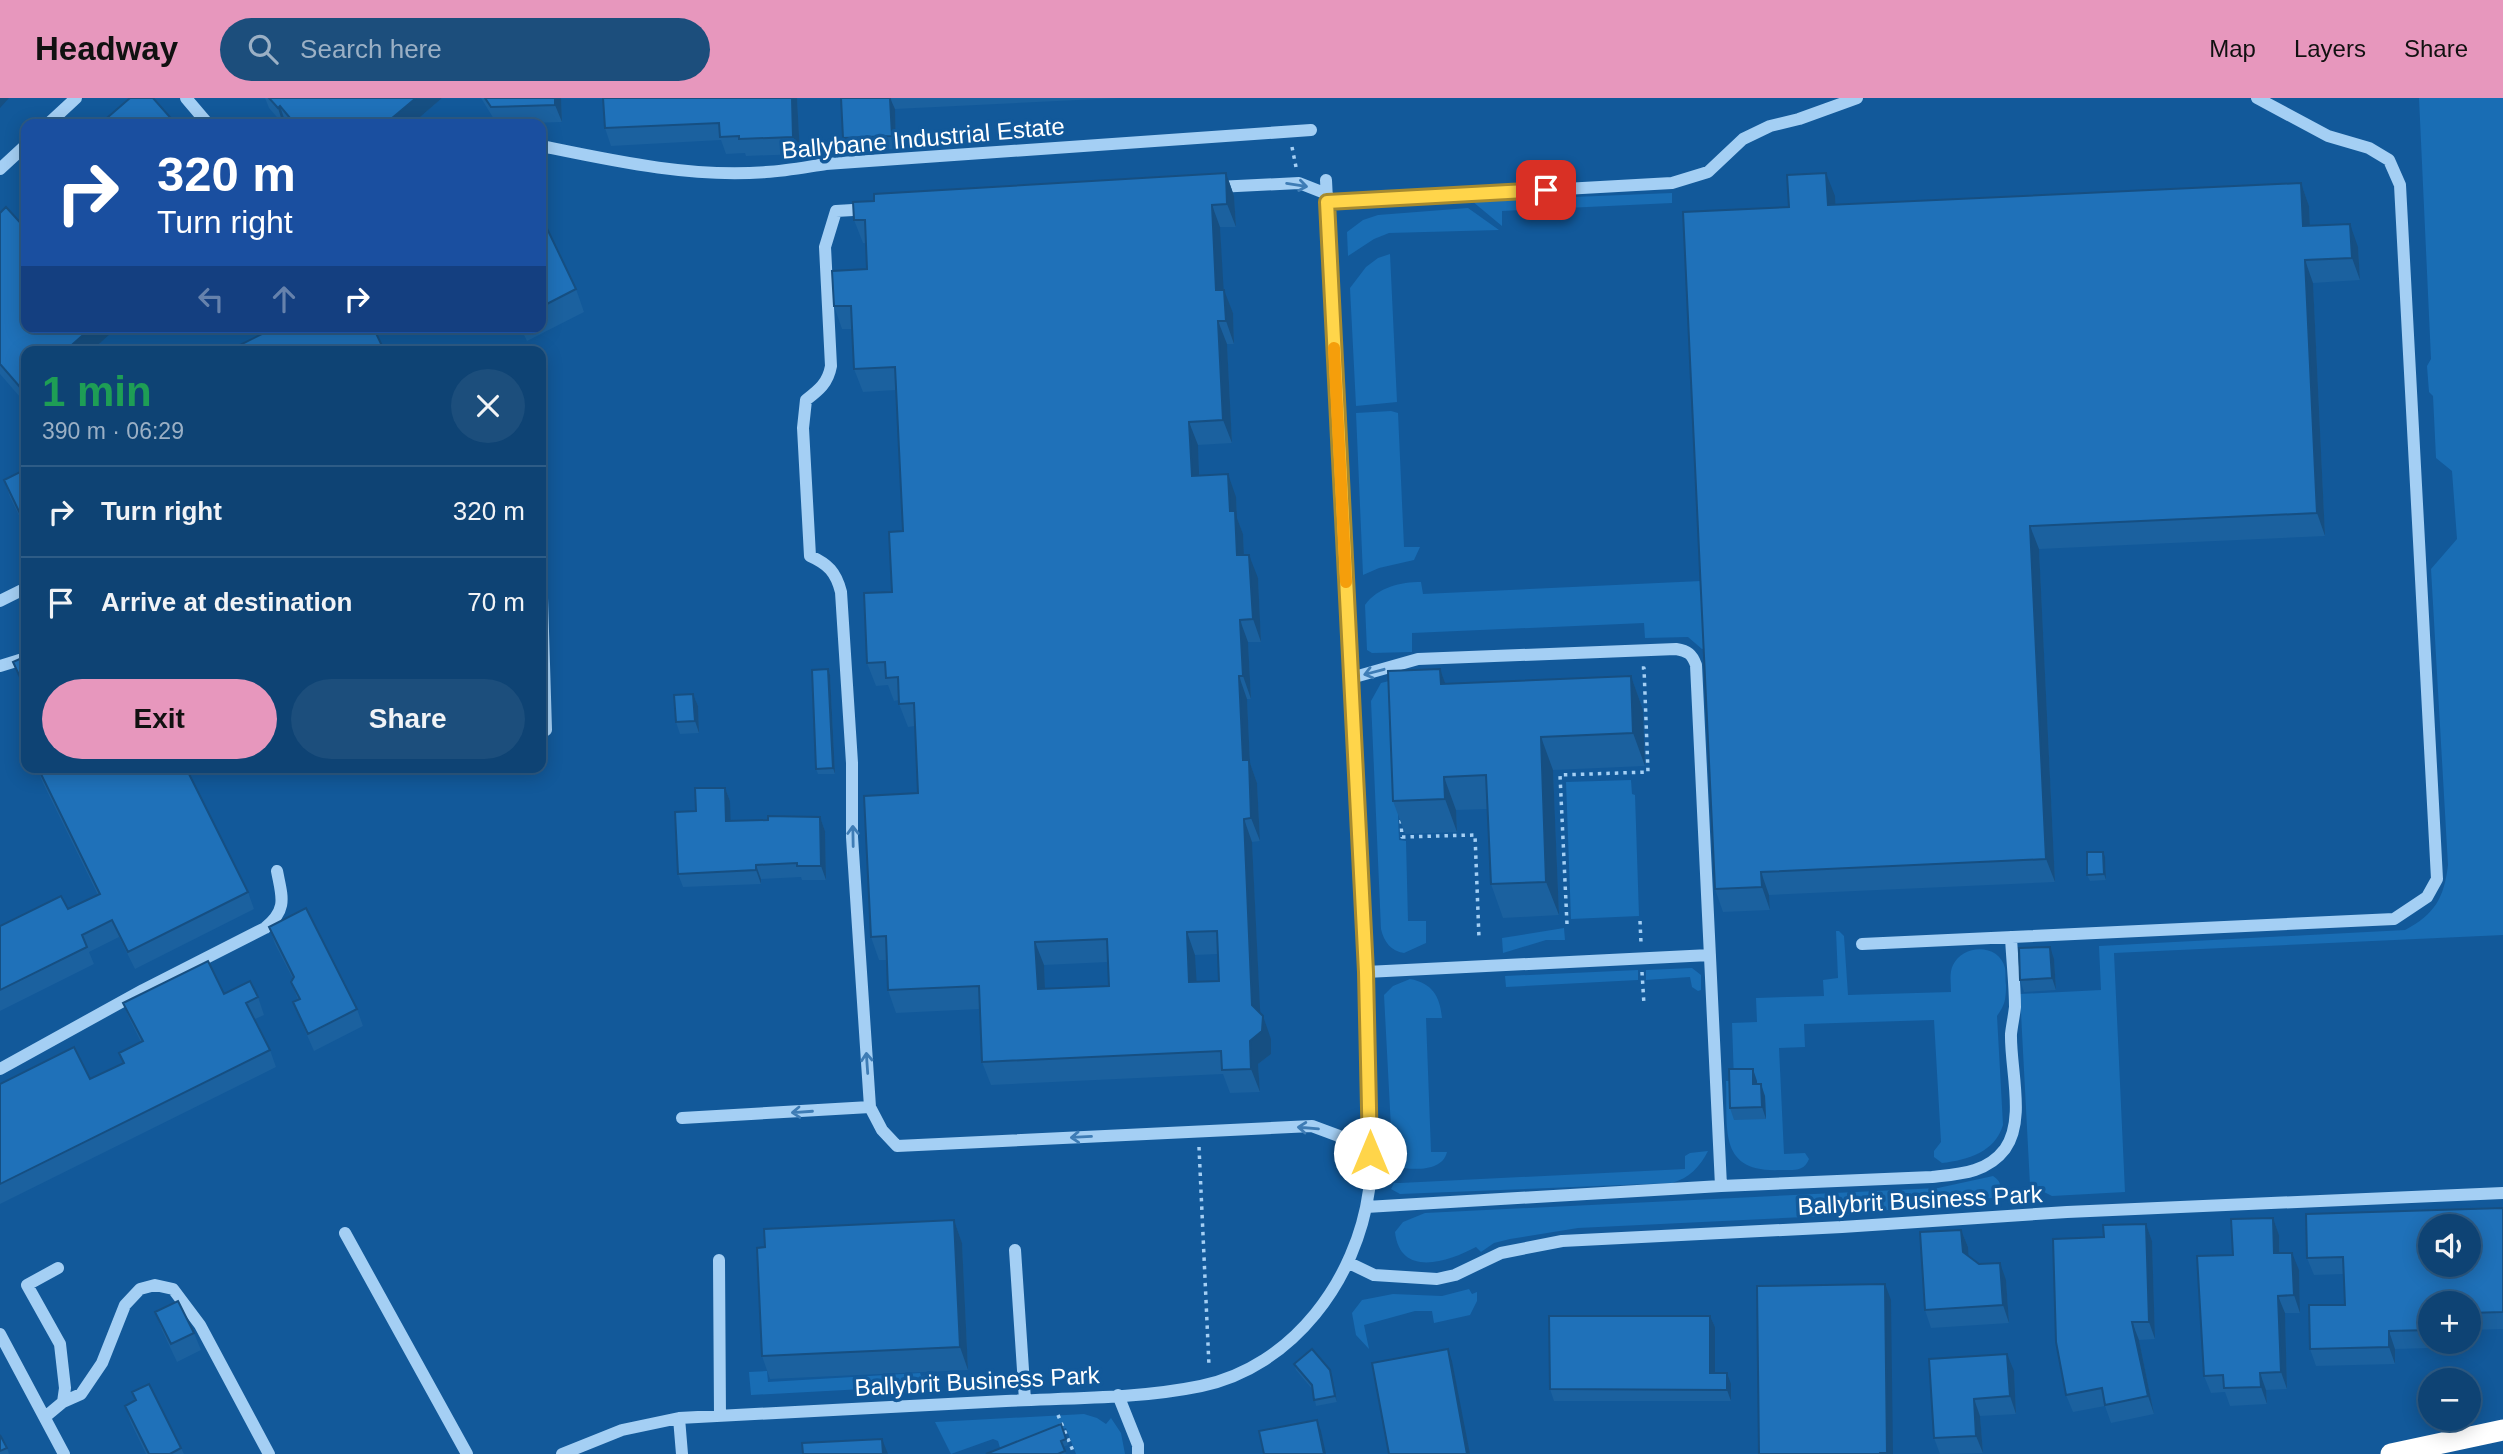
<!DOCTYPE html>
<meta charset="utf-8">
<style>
:root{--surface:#0e4374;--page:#1c4e7c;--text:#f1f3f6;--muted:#9bb0c5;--line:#2e5c86;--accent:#e797bd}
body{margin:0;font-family:Helvetica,sans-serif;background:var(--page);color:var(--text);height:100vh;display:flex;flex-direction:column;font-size:26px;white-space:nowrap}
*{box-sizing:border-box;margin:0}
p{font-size:23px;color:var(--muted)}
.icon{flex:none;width:38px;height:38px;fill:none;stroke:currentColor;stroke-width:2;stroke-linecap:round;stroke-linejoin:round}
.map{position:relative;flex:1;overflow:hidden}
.sheet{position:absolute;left:21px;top:248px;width:525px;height:427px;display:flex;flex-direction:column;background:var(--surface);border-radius:14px;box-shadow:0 4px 18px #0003,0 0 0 2px var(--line)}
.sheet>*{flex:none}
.hud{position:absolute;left:21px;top:21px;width:525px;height:214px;border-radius:14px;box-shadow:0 4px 18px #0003,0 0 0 2px var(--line);background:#1a4fa0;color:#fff;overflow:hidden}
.fabs{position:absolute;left:2418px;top:1116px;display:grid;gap:14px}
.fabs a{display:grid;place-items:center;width:63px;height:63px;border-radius:50%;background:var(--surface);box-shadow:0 4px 18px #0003,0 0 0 2px var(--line);font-size:35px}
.pin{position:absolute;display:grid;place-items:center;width:60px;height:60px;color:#fff;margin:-30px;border-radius:14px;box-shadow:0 4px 10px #0006}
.me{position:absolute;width:77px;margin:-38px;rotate:0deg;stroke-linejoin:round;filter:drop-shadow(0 0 5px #0008)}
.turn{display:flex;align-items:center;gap:24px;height:147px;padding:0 21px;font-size:32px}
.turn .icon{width:91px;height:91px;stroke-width:2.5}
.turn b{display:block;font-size:49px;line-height:60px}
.lanes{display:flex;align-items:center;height:66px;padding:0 21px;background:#0003;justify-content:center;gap:35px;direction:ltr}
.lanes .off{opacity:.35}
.round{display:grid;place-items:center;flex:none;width:74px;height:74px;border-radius:37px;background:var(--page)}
.head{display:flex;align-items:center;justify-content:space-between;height:119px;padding:0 21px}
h1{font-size:42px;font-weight:700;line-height:52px;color:#1e9e55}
.cta{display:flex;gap:14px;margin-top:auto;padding:14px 21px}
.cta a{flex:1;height:80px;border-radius:42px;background:var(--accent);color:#111;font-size:28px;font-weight:700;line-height:80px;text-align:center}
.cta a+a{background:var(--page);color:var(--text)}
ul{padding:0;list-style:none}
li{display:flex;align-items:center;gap:21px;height:91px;padding:0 21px;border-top:2px solid var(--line)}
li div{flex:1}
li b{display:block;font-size:26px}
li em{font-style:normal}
header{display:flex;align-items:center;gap:42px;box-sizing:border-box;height:98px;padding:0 35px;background:var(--accent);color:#111}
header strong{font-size:33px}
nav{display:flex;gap:38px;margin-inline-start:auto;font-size:24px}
.search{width:490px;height:63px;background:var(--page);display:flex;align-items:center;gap:18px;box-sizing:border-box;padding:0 24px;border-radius:38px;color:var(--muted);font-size:26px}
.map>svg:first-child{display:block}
</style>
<header>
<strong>Headway</strong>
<div class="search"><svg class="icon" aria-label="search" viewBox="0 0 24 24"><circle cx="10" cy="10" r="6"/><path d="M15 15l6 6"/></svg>Search here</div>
<nav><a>Map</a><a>Layers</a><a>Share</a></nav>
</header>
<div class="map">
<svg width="2503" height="1356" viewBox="0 0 2503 1356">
<rect width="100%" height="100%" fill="#12599a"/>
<path fill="#196db4" d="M2419,0H2503V837L2114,855L2125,1094L2052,1098L2030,1087L2020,896L2101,892L2099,848L2405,832C2435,816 2444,800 2448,767L2431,471L2457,441L2452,373L2436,360L2433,298L2429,294L2427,268L2431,261Z
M1672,95V105L1502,113V128L1472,103Z
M1468,110L1499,132L1389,135L1374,141L1348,158L1347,134L1363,122L1378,117Z
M1390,156L1397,304L1356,308L1350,190L1366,169L1378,160Z
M1391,313L1398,315L1404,449H1420L1414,462L1379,470L1363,477L1356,315Z
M1701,483L1708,550L1702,551L1688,539L1645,540L1644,525L1412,535V554L1372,555L1367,552L1365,507C1378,489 1401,484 1421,484L1423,496Z
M1393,582L1399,742L1406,743L1408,823H1426V845L1404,855C1391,853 1384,844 1381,831L1371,603L1381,585Z
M1631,682L1632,696L1635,697L1639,818L1571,821L1566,684Z
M1564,830L1565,842H1546L1503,855L1502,840Z
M1836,833H1839L1844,838L1848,897L1951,894C1951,885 1949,875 1953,867C1963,846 1999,845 2005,870C2006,875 2005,882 2006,887C2006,901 2005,907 1997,918L2003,1027C1995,1054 1968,1062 1942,1065L1934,1059V1053L1941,1044L1934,922L1804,926L1805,949L1779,950L1784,1056L1805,1055L1809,1061C1804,1074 1793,1072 1781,1072C1717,1075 1728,1031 1726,983H1734L1732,925L1757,924L1756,900L1824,898L1823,882L1838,880Z
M1692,870L1701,877V892L1698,893L1692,889L1690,879L1646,882V872Z
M1638,872V882L1506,889L1505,878Z
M1410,881C1432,885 1440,898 1442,920H1426L1431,1054H1447C1442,1075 1410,1072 1393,1068L1384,897L1393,888Z
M1708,1053C1700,1069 1689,1080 1672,1085L1400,1096L1391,1091L1394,1085H1400L1685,1071V1058L1690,1055Z
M1993,1078C2004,1085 2001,1092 1993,1100L1942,1102L1913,1109L1846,1117L1578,1130L1510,1141L1494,1145L1481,1154L1476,1149C1448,1164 1400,1180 1395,1134L1403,1124L1425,1115L1938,1090Z
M1469,1191L1472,1196L1477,1194V1203L1470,1217L1434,1225L1432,1213H1415L1364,1227L1369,1251L1356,1237L1352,1215L1362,1202L1393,1196L1442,1198Z
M767,1273L768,1284L920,1275L921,1278L936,1277L937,1287L751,1297L749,1274Z
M1084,1316L1097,1320L1106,1326L1111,1320L1121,1335L1125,1356H1076L1066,1330L1001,1353L998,1343L993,1341L951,1356L935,1324Z"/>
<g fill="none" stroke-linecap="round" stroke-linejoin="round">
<path stroke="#a4cff4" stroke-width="3.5" stroke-dasharray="3.5 5" stroke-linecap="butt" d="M1292,49L1296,69
M1401,722L1402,739L1475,737L1479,840
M1640,823L1641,845
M1567,826L1560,677L1648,674L1644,570H1640
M1642,874L1644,907
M1199,1049L1209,1268
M1058,1317L1073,1353L1072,1356"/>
<path stroke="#a4cff4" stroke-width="12" d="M186,0L208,26
M48,26L76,0
M541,48C614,63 691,80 766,74C786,73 806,69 826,66L1311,32
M0,71L26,47
M1217,89L1299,85L1327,96
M1327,104L1672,85L1708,74L1743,41L1770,28L1799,21L1857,0
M870,111L836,113L825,149L831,268C828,285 819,292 806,302L803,330L810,458C828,466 836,474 841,494L852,665V739L870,1009L882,1032L897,1048L1312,1028L1339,1038L1355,1061L1369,1090
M541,467L546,632
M0,503L26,490
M0,568L26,560
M1351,580L1418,561L1676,551C1688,553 1692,556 1696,567L1721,1088
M1862,846L2394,821L2427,799L2437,781L2400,87L2389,62L2369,50L2328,38L2257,0
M1366,874L1710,857
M0,971L143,892L265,830C288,811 282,799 277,773
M682,1020L870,1009
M1366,1109L1721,1088L1932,1079C1959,1076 1987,1075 2005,1051C2026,1022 2010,970 2011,936C2012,927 2014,918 2015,909C2015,886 2012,862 2011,839
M345,1135L467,1356
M1015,1152L1025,1302
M719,1162L720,1318
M1349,1165L1374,1177L1437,1181L1455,1177L1501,1155L1562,1143L1842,1129L2067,1114L2503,1095
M58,1170L27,1187L60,1246L65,1290L63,1304
M0,1236L64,1356
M1118,1297L1138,1347V1356
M45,1319L63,1304L81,1296L102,1265L125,1207L140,1191L155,1187L173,1191L200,1227L269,1356
M679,1320L682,1356
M562,1356L622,1332L679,1320C788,1315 897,1308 1006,1303C1070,1300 1138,1301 1201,1288C1293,1269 1357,1181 1369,1092C1374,1056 1370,1017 1370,981L1326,82"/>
<path stroke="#fff" stroke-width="21" d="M2391,1356L2503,1332"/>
</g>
<path fill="#1b619f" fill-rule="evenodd" d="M265,0H442L412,26H283L269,10Z
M481,0H561L562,24L497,26Z
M603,0H797L800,56L746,58L745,55L726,56L721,42L611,48L605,30Z
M841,0H1120L895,11L896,51L848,53L843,40Z
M1226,75L1234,98L1236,129H1220L1223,192L1233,215L1234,246H1227L1232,345L1198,347L1199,378L1236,399L1237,420L1243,436L1244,457L1258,480L1261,544H1248L1251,601H1247L1250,665L1257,685L1260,743L1252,744L1260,915L1271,941V956L1258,966L1260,994L1230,995L1223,976L991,987L982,964L980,911L896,915L888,892L887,862H879L871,839L918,695L915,628L908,629L899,606V602L894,603L888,587L876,588L867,565L892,494L903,433L896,292L863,294L854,271L852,231H842L834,208L867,171L866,145H863L854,122ZM1218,856L1219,883L1196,884L1195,857ZM1108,864L1109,888L1045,891L1044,867Z
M2301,85L2309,108L2310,128L2358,149L2360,182L2313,185L2325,438L2039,451L2055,784L1769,797L1770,812L1723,814L1715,791L1789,109L1835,98V107Z
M0,115L26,229H118L90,254H26V306L0,276Z
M541,118L576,191L584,214L527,243L520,229H541Z
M226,229H242L230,236Z
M26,371V432L10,399L4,382Z
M26,558V596L13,564Z
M828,571L830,577L835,676H818L816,671Z
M1440,571L1445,586L1631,578L1643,612L1645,668L1553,672L1559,817L1503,820L1491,786L1488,711L1456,712L1457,734L1405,736L1393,703Z
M693,596L698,608L699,635L680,636L676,624Z
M37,670L248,794L254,811L135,871L119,839L89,854L94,866L0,913V828L68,811L98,797L43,685Z
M725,690L730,703V723L820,719L825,733L826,782H802L801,779L761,781V786L683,789L678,776L696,713Z
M2105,759L2106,782L2090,783L2087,777Z
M269,829L357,911L363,928L314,953L300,921L293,904L298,902L291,884L293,881L275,846Z
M2054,861L2056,892L2024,894L2020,882Z
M224,896L258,899L264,917L255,921L270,952L276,969L0,1106V986L90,981L123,965L119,955L141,944L130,922L123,905Z
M1757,983V986L1765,998L1766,1021L1734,1022L1730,1010Z
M2503,1110V1231L2469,1232V1206H2431V1244H2463V1249L2395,1251V1266L2316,1268L2310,1251L2345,1207L2344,1176L2314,1177L2307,1160Z
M2273,1120L2279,1137L2280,1155L2299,1172L2300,1215H2285L2287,1291L2266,1292L2267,1306L2230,1308L2225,1294L2211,1295L2204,1278L2233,1157Z
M954,1122L962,1145L968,1272L770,1281L762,1258L765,1149Z
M2146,1126L2152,1143L2155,1241L2139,1242L2154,1316L2111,1325L2105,1308L2073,1314L2066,1297L2104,1139Z
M1961,1132L1968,1149V1158L1979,1166L2006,1182L2009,1225L1931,1230L1925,1212Z
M155,1214L194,1235L201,1252L177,1264L162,1232Z
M1710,1218L1715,1229V1275L1731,1286V1303H1554L1550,1291Z
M1929,1261L2014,1273L2016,1316L1980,1318L1983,1355L1940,1356L1934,1340Z
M1294,1266L1332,1278L1337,1304L1316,1308L1313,1292L1296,1272Z
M132,1294L181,1350L184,1356H146L131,1325L125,1308L135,1303Z
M1061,1326L1068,1347L1063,1349L1066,1356H986Z
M0,1337L7,1350L9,1356H0Z"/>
<path fill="#164f82" d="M0,0H9L0,10Z
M416,0H442L412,26H385Z
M555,0H561L562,24L555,7Z
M792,0H797L800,56L793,39Z
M890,0L895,11L896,51L892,38Z
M280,8L286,26H283L278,10Z
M1226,75L1234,98L1236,129L1227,106Z
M1826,75L1835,98L1836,130L1828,107Z
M2301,85L2309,108L2311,151L2303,128Z
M1212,107L1220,129L1225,215L1216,192Z
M2350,126L2358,149L2360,182L2352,160Z
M2305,162L2313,185L2325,438L2317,415Z
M1224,192L1233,215L1234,246L1226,223Z
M1218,223L1227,246L1232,345L1223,322Z
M92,229H118L90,254H64Z
M142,229H153L144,235Z
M1189,324L1198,347L1200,401L1192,378Z
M1228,376L1236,399L1237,420L1243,436L1245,480L1237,457L1230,413Z
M2030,428L2039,451L2055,784L2046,761Z
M1249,457L1258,480L1261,544L1253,521Z
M1240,522L1248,544L1251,601L1243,578Z
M828,571L830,577L835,676L833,670Z
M1440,571L1452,604L1441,586Z
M1239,578L1247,601L1250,665L1257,685L1260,743L1251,720L1243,662Z
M1631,578L1643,612L1645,668L1633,635Z
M693,596L698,608L699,635L695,623Z
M1541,639L1553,672L1559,817L1546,784Z
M1444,679L1456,712L1457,734L1445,701Z
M725,690L730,703L731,737L726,723Z
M820,719L825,733L826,782L821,768Z
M1244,721L1252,744L1261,930L1252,907Z
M2103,754L2105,759L2106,782L2104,776Z
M756,767L761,781V786L756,772Z
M1761,774L1769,797L1770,812L1762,789Z
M1187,834L1195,857L1198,907L1189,884Z
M1035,844L1044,867L1046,914L1038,891Z
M2050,849L2054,861L2056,892L2052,880Z
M1263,918L1271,941V956L1258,966L1260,994L1251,971L1250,943Z
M1753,971L1757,983V998L1753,986Z
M1761,986L1765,998L1766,1021L1762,1009Z
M2273,1120L2279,1137L2280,1173L2274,1155Z
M954,1122L962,1145L968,1272L960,1249Z
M2146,1126L2152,1143L2155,1241L2149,1224Z
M1961,1132L1968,1149L1969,1171L1963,1154Z
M2292,1155L2299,1172L2300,1215L2294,1197Z
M2000,1165L2006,1182L2009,1225L2003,1207Z
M1885,1186L1891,1202L1893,1356H1887V1355Z
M2278,1198L2285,1215L2287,1291L2281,1274Z
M1710,1218L1715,1229V1286L1710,1275Z
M2132,1224L2139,1242L2154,1316L2148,1298Z
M2389,1233L2395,1251V1266L2389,1249Z
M1448,1251L1452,1263L1470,1356H1467Z
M2007,1256L2014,1273L2016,1316L2010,1298Z
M1330,1272L1332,1278L1337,1304L1335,1298Z
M1727,1275L1731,1286V1303L1727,1292Z
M2260,1275L2266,1292L2267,1306L2261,1289Z
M1974,1301L1980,1318L1983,1355L1976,1338Z
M1317,1322L1321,1333L1326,1356H1324Z
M882,1341L888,1356H883Z"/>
<path fill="#1f71b9" stroke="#164f82" stroke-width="2" fill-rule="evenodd" d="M130,0H153L176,26H100Z
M269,0H416L385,26H295L280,8L278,10Z
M485,0H555V7L491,9Z
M603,0H792L793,39L739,41V38L720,39L719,25L605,30Z
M841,0H890L892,38L843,40Z
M1226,75L1227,106L1212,107L1216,192H1224L1226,223H1218L1223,322L1189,324L1192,378L1228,376L1230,413H1235L1237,457H1249L1253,521L1240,522L1243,578H1239L1243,662H1249L1251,720L1244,721L1252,907L1263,918L1262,933L1250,943L1251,971L1222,972L1221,953L982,964L979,888L888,892L886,838L871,839L864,698L918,695L914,605L899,606L898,579L886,580L885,564L867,565L864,495L892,494L889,434L903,433L895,269L854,271L851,208H834L832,173L867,171L865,122H854L853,104L874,103V96ZM1217,833L1219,883L1189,884L1187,834ZM1107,841L1109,888L1038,891L1035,844Z
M1826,75L1828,107L2301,85L2303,128L2350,126L2352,160L2305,162L2317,415L2030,428L2046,761L1761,774L1762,789L1715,791L1683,114L1789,109L1787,77Z
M6,109L26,131V229H92L64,254H26V296L0,266V115Z
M541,118L576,191L541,209Z
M276,229H373L385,254H226Z
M26,371V428L4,382Z
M26,558V592L13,564Z
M828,571L833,670L816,671L812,572Z
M1440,571L1441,586L1631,578L1633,635L1541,639L1546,784L1491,786L1486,677L1444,679L1445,701L1393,703L1388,573Z
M693,596L695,623L676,624L674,597Z
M38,670H186L248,794L128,854L112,822L82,837L87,849L0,892V828L61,798L68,811L100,796Z
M695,690H725L726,723L768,722V718L820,719L821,768H797V765L756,767V772L678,776L675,714L696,713Z
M2087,754H2103L2104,776L2087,777Z
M306,810L357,911L308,936L293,904L300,901L291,884L294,879L269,829Z
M2050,849L2052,880L2020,882L2019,850Z
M208,863L224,896L250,883L258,899L246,905L270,952L0,1086V986L74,949L90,981L124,965L119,955L143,943L123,905Z
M1729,971H1753V986H1761L1762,1009L1730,1010Z
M2503,1110V1214L2469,1215V1206H2431V1232L2389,1233V1249L2310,1251L2309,1207H2345L2343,1159L2307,1160L2306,1116ZM2431,1129H2469V1167H2431Z
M2273,1120L2274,1155H2292L2294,1197L2278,1198L2281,1274L2260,1275L2261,1289L2224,1290L2223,1277L2204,1278L2197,1158L2233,1157L2231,1121Z
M954,1122L960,1249L762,1258L757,1150L765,1149L764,1131Z
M2146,1126L2149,1224H2132L2148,1298L2105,1307L2102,1290L2066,1297L2056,1244L2053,1141L2104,1139L2103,1127Z
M1961,1132L1963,1154L1979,1166L2000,1165L2003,1207L1925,1212L1920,1134Z
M1885,1186L1887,1355H1880V1356H1759L1757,1188Z
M178,1203L194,1235L171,1246L155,1214Z
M1549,1218H1710V1275H1727V1292L1550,1291Z
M1312,1251L1330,1272L1335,1298L1314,1302L1312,1287L1294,1266Z
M1448,1251L1467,1356H1389L1372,1265Z
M2007,1256L2010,1298L1974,1301L1976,1338L1934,1340L1929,1261Z
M149,1286L181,1350L170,1356H149L125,1308L136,1302L132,1294Z
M1317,1322L1324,1356H1264L1259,1333Z
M1061,1326L1066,1341L1061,1343L1065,1353L1058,1356H986Z
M0,1337L7,1350L0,1353Z
M882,1341L883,1356H803L802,1345Z"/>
<defs><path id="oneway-shaft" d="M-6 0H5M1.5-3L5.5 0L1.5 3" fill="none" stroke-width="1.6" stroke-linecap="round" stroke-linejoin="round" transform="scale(1.75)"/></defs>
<g stroke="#3e7cb5">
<use href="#oneway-shaft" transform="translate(1297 87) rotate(9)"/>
<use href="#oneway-shaft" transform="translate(1374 574) rotate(165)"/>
<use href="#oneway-shaft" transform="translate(853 738) rotate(-91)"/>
<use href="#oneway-shaft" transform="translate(867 965) rotate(-94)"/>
<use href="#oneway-shaft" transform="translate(802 1014) rotate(176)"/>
<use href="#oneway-shaft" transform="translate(1308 1030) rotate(-175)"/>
<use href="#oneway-shaft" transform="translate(1081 1039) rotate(177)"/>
</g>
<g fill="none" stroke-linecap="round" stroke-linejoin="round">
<defs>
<path id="route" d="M1370,1055L1366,874L1327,104L1546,92"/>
</defs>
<use href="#route" stroke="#a68a30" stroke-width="18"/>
<use href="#route" stroke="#ffd54a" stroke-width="12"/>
<path stroke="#f59e0b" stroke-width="12" d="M1334,250L1346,484"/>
</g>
<g text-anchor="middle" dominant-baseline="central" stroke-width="7" stroke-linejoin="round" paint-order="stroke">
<g font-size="24" fill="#fff" stroke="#12599a">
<text transform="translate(923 40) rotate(-5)">Ballybane Industrial Estate</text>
<text transform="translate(1920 1102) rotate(-3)">Ballybrit Business Park</text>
<text transform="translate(977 1283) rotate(-3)">Ballybrit Business Park</text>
</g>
</g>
</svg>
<div class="fabs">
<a><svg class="icon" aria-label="sound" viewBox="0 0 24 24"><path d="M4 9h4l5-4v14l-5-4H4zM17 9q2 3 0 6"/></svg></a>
<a>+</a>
<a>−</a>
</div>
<div class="pin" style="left:1546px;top:92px;background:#d93025"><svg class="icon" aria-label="arrive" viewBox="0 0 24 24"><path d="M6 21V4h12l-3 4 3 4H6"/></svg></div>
<svg class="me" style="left:1370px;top:1055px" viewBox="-20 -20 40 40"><circle r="19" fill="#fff"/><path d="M0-13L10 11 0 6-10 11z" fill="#ffd54a"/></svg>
<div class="hud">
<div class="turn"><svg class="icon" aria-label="right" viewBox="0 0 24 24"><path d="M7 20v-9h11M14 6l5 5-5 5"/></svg><div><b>320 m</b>Turn right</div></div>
<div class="lanes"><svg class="icon off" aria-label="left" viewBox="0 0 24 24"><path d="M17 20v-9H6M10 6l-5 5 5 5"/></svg><svg class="icon off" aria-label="ahead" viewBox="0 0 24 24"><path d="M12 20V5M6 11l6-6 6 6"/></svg><svg class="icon" aria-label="right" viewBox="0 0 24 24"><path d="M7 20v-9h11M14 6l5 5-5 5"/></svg></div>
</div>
<section class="sheet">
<div class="head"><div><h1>1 min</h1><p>390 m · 06:29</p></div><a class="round"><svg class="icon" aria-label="close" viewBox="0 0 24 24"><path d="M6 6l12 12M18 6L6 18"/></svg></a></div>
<ul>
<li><svg class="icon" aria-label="right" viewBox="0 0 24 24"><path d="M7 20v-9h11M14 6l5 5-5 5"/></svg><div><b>Turn right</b></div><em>320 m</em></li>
<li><svg class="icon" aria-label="arrive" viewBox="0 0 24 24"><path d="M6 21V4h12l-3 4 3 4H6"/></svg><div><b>Arrive at destination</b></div><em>70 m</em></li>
</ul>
<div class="cta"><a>Exit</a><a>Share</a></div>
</section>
</div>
